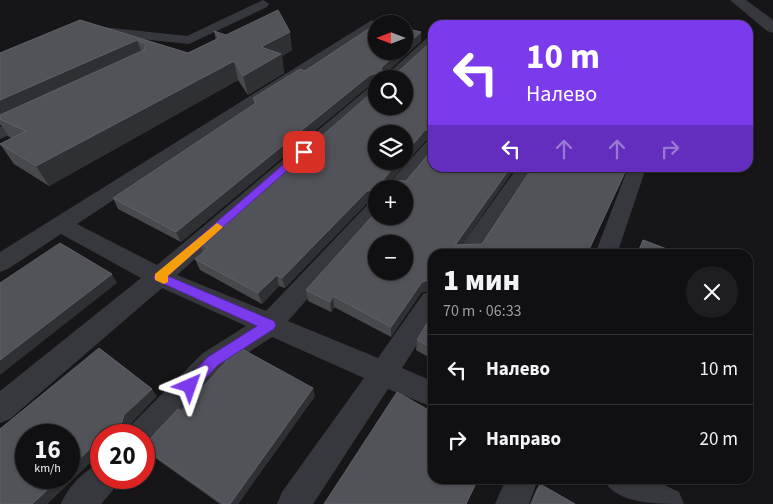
<!DOCTYPE html>
<html lang="ru">
<meta charset="utf-8">
<style>
:root{--surface:#101012;--page:#1e1e20;--text:#f1f3f6;--muted:#9c9d9f;--line:#303032}
body{margin:0;font-family:"Source Sans 3",sans-serif;background:var(--page);color:var(--text);height:100vh;display:flex;flex-direction:column;font-size:19px;white-space:nowrap}
*{box-sizing:border-box;margin:0}
p{font-size:16px;color:var(--muted)}
.icon{flex:none;width:28px;height:28px;fill:none;stroke:currentColor;stroke-width:2;stroke-linecap:round;stroke-linejoin:round}
.map{position:relative;flex:1;overflow:hidden}
.panel{position:absolute;left:428px;top:249px;width:325px;height:235px;display:flex;flex-direction:column;background:var(--surface);border-radius:15px;box-shadow:0 1px 4px #0004,0 0 0 1px var(--line)}
.panel>*{flex:none}
.hud{position:absolute;left:428px;top:20px;width:325px;height:152px;border-radius:15px;box-shadow:0 1px 4px #0004,0 0 0 1px var(--line);background:#7c3aed;color:#fff;overflow:hidden}
.needle{width:32px;rotate:270deg}
.buttons{position:absolute;left:368px;top:15px;display:grid;gap:10px}
.buttons a{display:grid;place-items:center;width:45px;height:45px;border-radius:50%;background:var(--surface);box-shadow:0 1px 4px #0004,0 0 0 1px var(--line);font-size:25px}
.speed{position:absolute;left:15px;top:424px;display:flex;gap:10px;font-size:25px;font-weight:700;text-align:center}
.speed>*{display:grid;place-content:center;width:65px;height:65px;border-radius:50%;background:var(--surface);box-shadow:0 1px 4px #0004,0 0 0 1px var(--line);line-height:1}
.speed small{font-size:12px;font-weight:400}
.speed .limit{border:8px solid #d22;background:#fff;color:#111}
.pin{position:absolute;display:grid;place-items:center;width:42px;height:42px;color:#fff;margin:-21px;border-radius:10px;box-shadow:0 2px 8px #0006}
.me{position:absolute;width:55px;margin:-28px;rotate:43deg;stroke-linejoin:round;filter:drop-shadow(0 0 4px #0008)}
.turn{display:flex;align-items:center;gap:18px;height:105px;padding:0 15px;font-size:22px}
.turn .icon{width:65px;height:65px;stroke-width:2.5}
.turn b{display:block;font-size:35px;line-height:42px}
.lanes{display:flex;align-items:center;height:48px;padding:0 15px;background:#0003;justify-content:center;gap:25px;direction:ltr}
.lanes .off{opacity:.35}
.round{display:grid;place-items:center;flex:none;width:52px;height:52px;border-radius:26px;background:var(--page)}
.headline{display:flex;align-items:center;justify-content:space-between;height:85px;padding:0 15px}
h1{font-size:30px;font-weight:800;line-height:38px}
ul{padding:0;list-style:none}
li{display:flex;align-items:center;gap:15px;height:70px;padding:0 15px;border-top:1px solid var(--line)}
li div{flex:1}
li b{display:block;font-size:19px}
li em{font-style:normal}
.map>svg:first-child{display:block}
</style>
<div class="map">
<svg width="773" height="504" viewBox="0 0 773 504">
<rect width="100%" height="100%" fill="#161618"/>
<g fill="none" stroke-linecap="round" stroke-linejoin="round">
<path fill="#37383d" fill-rule="evenodd" d="M263,0L269,4L267,7L189,44L93,34L87,30L93,26L187,36Z
M372,20L378,24L376,27L77,224L157,265L371,86L376,84V97L177,275L266,311L369,203L376,201V216H380L288,321L378,358L423,294L432,291V321L402,368L432,381V407L388,389L313,504H277L282,492L364,378L272,337L223,369L154,446L144,450V435H128L132,424L203,353L246,326L162,288L10,419L0,423V391L141,278L61,234L8,269L0,272V252Z
M432,37V48L398,79H382L427,38Z
M33,113L39,114L41,118L39,122L0,139V127Z
M432,141V157L404,190L384,189L426,142Z
M517,168H535L478,254H455Z
M628,168H646L617,254H595Z
M101,463V478H119L114,489L101,504H61C68,487 84,470 101,463Z
M506,479H538L529,504H495Z
M603,479H652L679,492L684,504C655,504 616,504 603,479Z"/>
<path fill="#37383d" fill-rule="evenodd" d="M730,0H746L773,20V33L767,31Z"/>
</g>
<path fill="#47494d" d="M80,20L188,53L216,40L214,31L226,35L292,50L282,56L284,73L248,95L238,80L49,186L14,164L0,144L11,138L9,137L1,125H0V53Z
M421,32V41L388,71H399L432,41V140L425,141L391,180L406,181L432,168H515L461,245L587,254H432L421,293L391,337L334,307L331,312L308,301L306,290L404,189L368,202L285,288L279,286L262,304L200,270L195,259L203,253L199,243L404,106L376,79V83L370,85L181,242L118,209L113,198L255,104L253,98L305,71Z
M643,240L680,254H636Z
M432,315V359L416,350L417,340Z
M157,396L131,423L128,430H136L140,435H122L120,434L119,435H101V452L47,504H0Z
M315,396L238,504H220L144,450V443L149,440L181,411Z
M540,484L575,504H530L536,490Z"/>
<path fill="#2f3033" d="M290,32L292,50L282,56L284,73L248,95L243,76L261,47Z
M421,32V41L381,78V68L399,51H404V47Z
M137,40L144,58L0,119V100Z
M234,61L238,80L49,186L36,166Z
M377,73L376,83L370,85L181,242L176,232L370,75Z
M432,129V140L425,141L384,189L383,180L398,161H404V155L425,130Z
M510,168H515L455,254V245Z
M376,189V200L368,202L285,288L282,278L367,191Z
M112,274L117,283L0,375V360Z
M277,275L279,286L262,304L258,293Z
M432,279V290L421,293L391,337V327L422,282Z
M333,296L334,307L331,312L330,302Z
M313,388L315,396L238,504H230Z
M152,389L157,396L131,423L126,435L120,427L124,415Z
M113,427L120,434L119,435H105Z
M136,430L140,435H136Z
M101,438V452L47,504H32L60,478H69V469Z"/>
<path fill="#525359" stroke="#5f6168" fill-rule="evenodd" d="M278,10L290,32L261,47L281,54L243,76L234,61L36,166L0,144L26,131L0,119V115L144,50L146,44L137,40L0,100V53L80,20L188,53L219,38L214,31L226,35Z
M380,22L388,24H376Z
M376,24V51H399L381,68L382,71H399L432,41V129L425,130L404,155V134H376V161H398L383,180L406,181L432,150V168H510L455,245L482,244L532,168H627L587,254H432V279L422,282L391,327L333,296L330,302L306,290L376,212V216H404V189H376L367,191L282,278L277,275L258,293L195,259L208,248L199,243L376,89V106H404V79H377V73L370,75L176,232L113,198L256,103L253,98L300,69L305,71ZM376,244H404V271H376Z
M404,28L421,32L404,47Z
M643,240L680,254H638Z
M60,243L112,274L0,360V283Z
M432,315V348L417,340Z
M99,348L152,389L124,415L120,427L121,430H136V435H125L113,427L105,435H101V438L69,469V435H26V478H60L32,504H0V429Z
M242,349L313,388L230,504H224L144,448V443L149,440L178,409L181,411L230,357Z
M397,392L432,412V479H478L466,504H324Z
M540,484L575,504H532Z"/>
<path fill="#7c3aed" stroke="#51269a" d="M300,150L308,152L168,276L274,321L276,325L274,329L218,365L195,390L190,392L185,390L183,386L185,381L208,357L257,326L155,280L153,277Z"/>
<path fill="#f59e0b" d="M217,223L223,227L221,229L168,276V282L164,284L155,280V274Z"/>
</svg>
<div class="buttons">
<a><svg class="needle" viewBox="-14 -14 28 28"><path d="M0-13l5 13h-10z" fill="#e53935"/><path d="M0 13l5-13h-10z" fill="#9c9d9f"/></svg></a>
<a><svg class="icon" aria-label="search" viewBox="0 0 24 24"><circle cx="10" cy="10" r="6"/><path d="M15 15l6 6"/></svg></a>
<a><svg class="icon" aria-label="layers" viewBox="0 0 24 24"><path d="M12 4l9 5-9 5-9-5zM3 14l9 5 9-5"/></svg></a>
<a>+</a>
<a>−</a>
</div>
<div class="speed"><div>16<small>km/h</small></div><div class="limit">20</div></div>
<div class="pin" style="left:304px;top:152px;background:#d93025"><svg class="icon" aria-label="arrive" viewBox="0 0 24 24"><path d="M6 21V4h12l-3 4 3 4H6"/></svg></div>
<svg class="me" style="left:190px;top:386px" viewBox="-20 -20 40 40"><path d="M0-17L14 15 0 8-14 15z" fill="#7c3aed" stroke="#fff" stroke-width="4"/></svg>
<div class="hud">
<div class="turn"><svg class="icon" aria-label="left" viewBox="0 0 24 24"><path d="M17 20v-9H6M10 6l-5 5 5 5"/></svg><div><b>10 m</b>Налево</div></div>
<div class="lanes"><svg class="icon" aria-label="left" viewBox="0 0 24 24"><path d="M17 20v-9H6M10 6l-5 5 5 5"/></svg><svg class="icon off" aria-label="ahead" viewBox="0 0 24 24"><path d="M12 20V5M6 11l6-6 6 6"/></svg><svg class="icon off" aria-label="ahead" viewBox="0 0 24 24"><path d="M12 20V5M6 11l6-6 6 6"/></svg><svg class="icon off" aria-label="right" viewBox="0 0 24 24"><path d="M7 20v-9h11M14 6l5 5-5 5"/></svg></div>
</div>
<section class="panel">
<div class="headline"><div><h1>1 мин</h1><p>70 m · 06:33</p></div><a class="round"><svg class="icon" aria-label="close" viewBox="0 0 24 24"><path d="M6 6l12 12M18 6L6 18"/></svg></a></div>
<ul>
<li><svg class="icon" aria-label="left" viewBox="0 0 24 24"><path d="M17 20v-9H6M10 6l-5 5 5 5"/></svg><div><b>Налево</b></div><em>10 m</em></li>
<li><svg class="icon" aria-label="right" viewBox="0 0 24 24"><path d="M7 20v-9h11M14 6l5 5-5 5"/></svg><div><b>Направо</b></div><em>20 m</em></li>
</ul>
</section>
</div>
